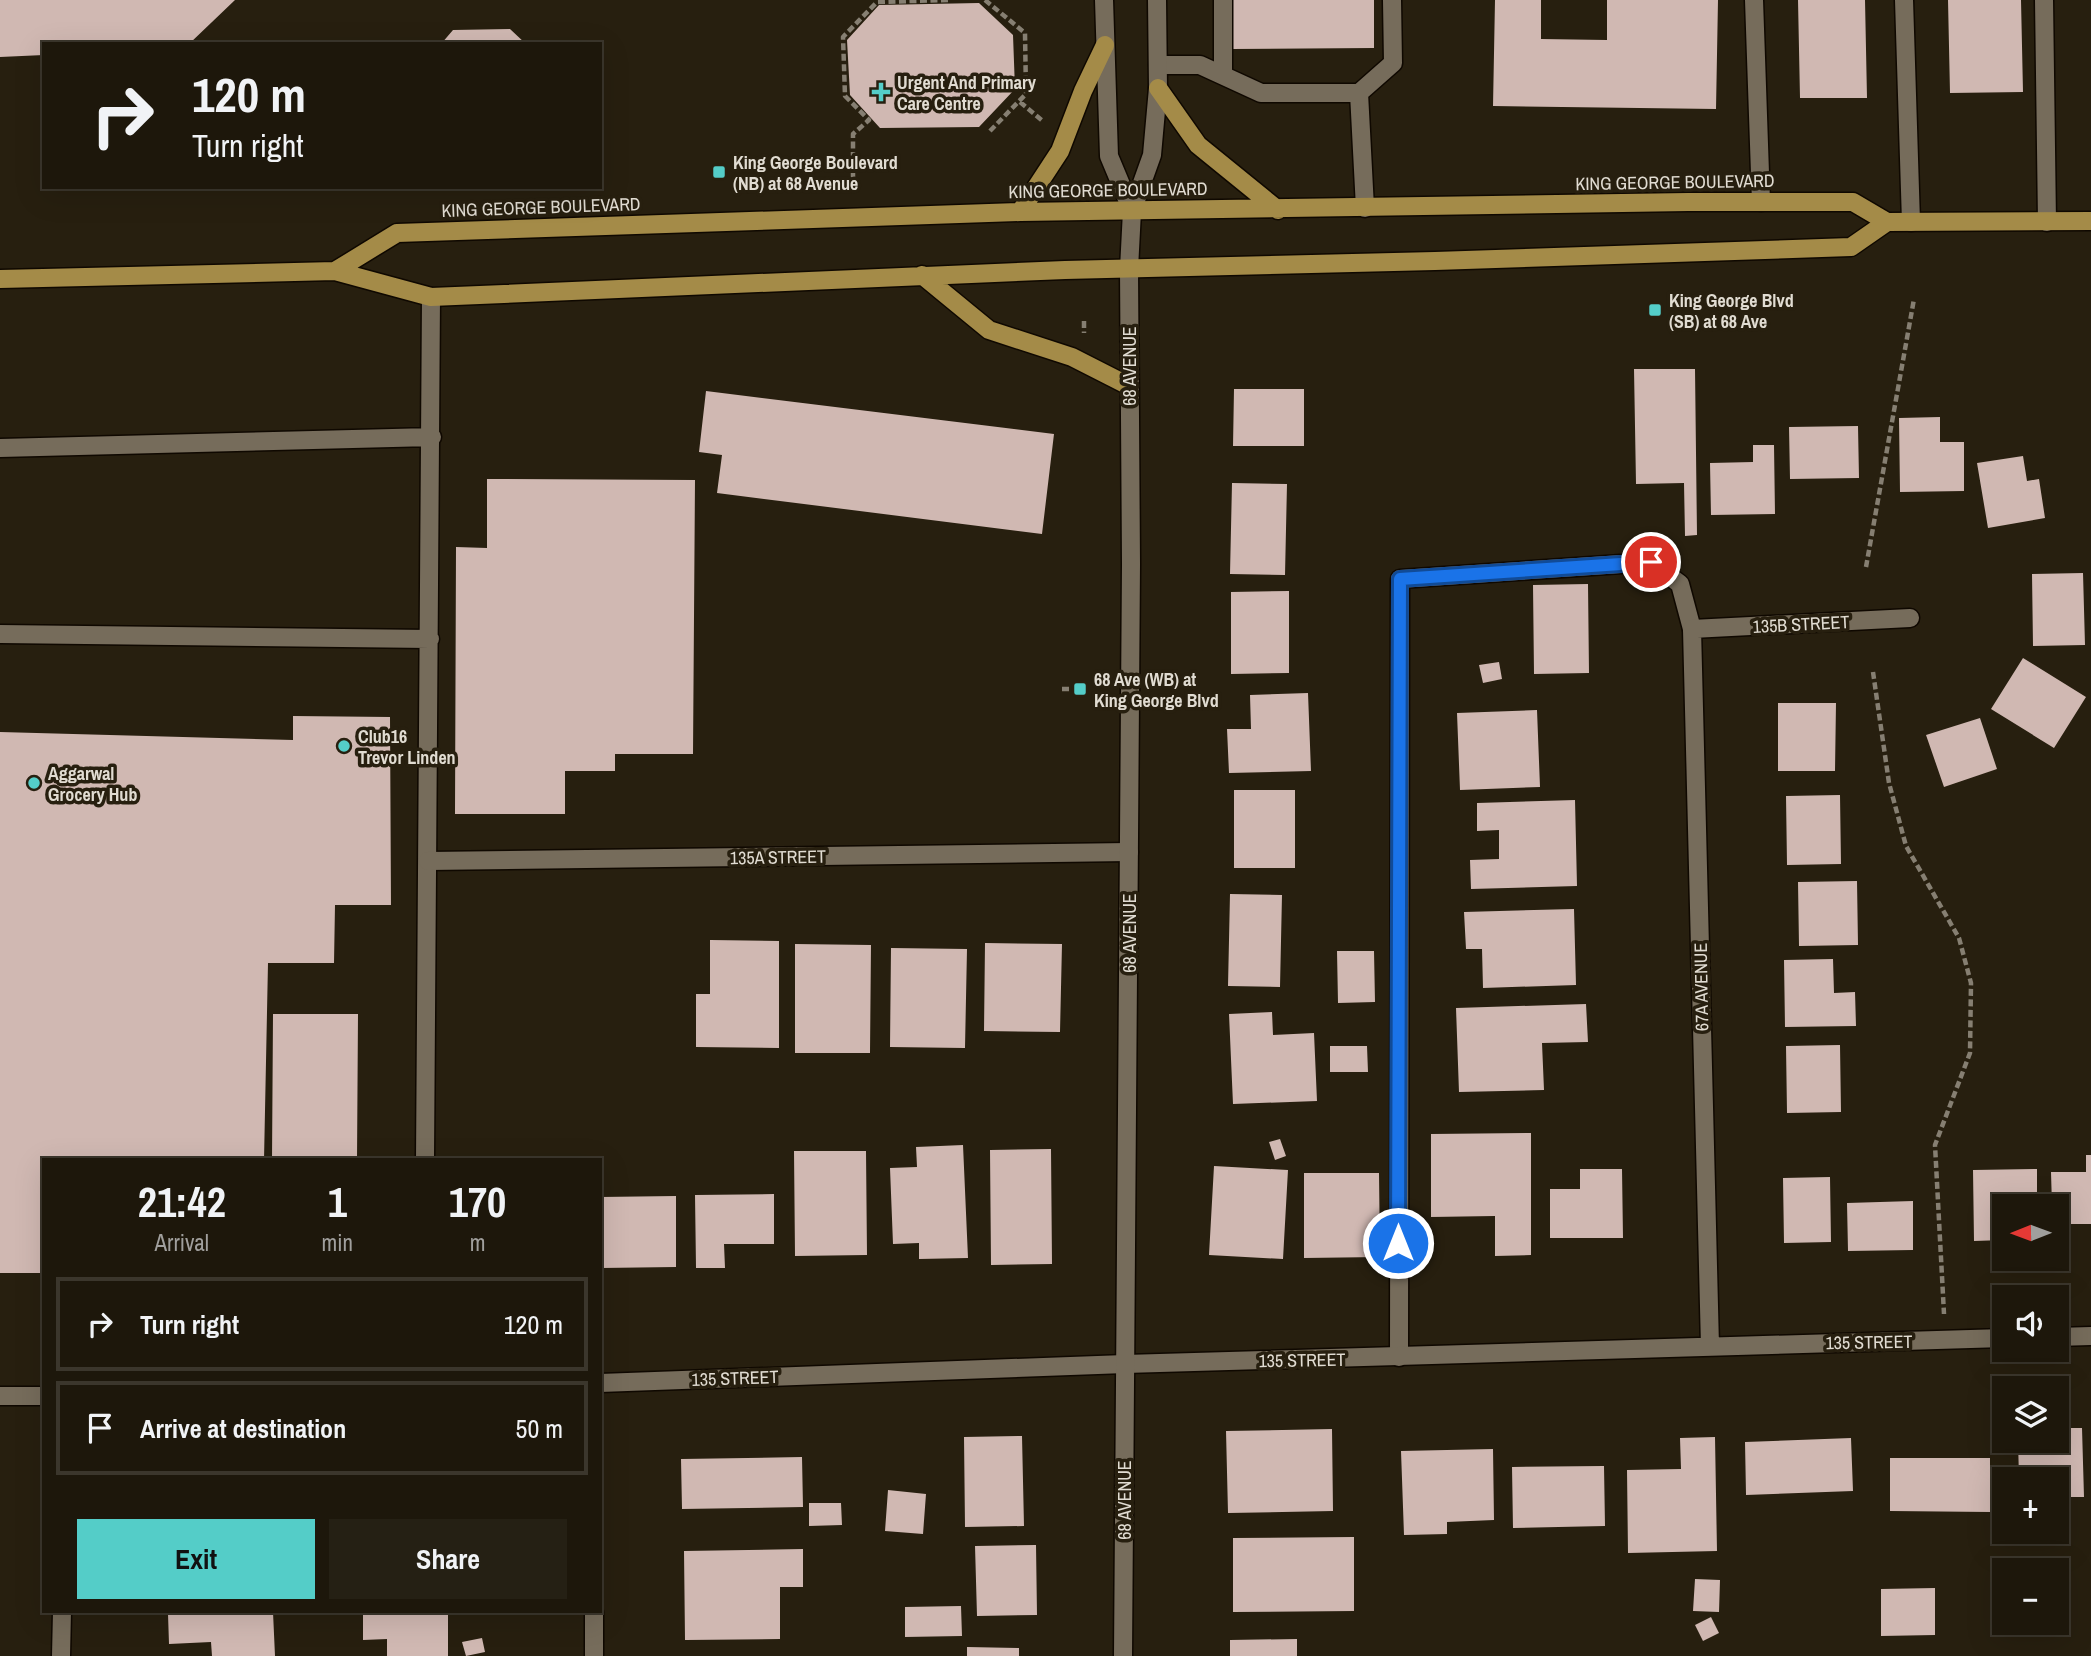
<!DOCTYPE html>
<meta charset="utf-8">
<style>
:root{--surface:#1d170b;--page:#252014;--text:#f1f3f6;--muted:#a09f9d;--line:#3b362c;--accent:#54cdc8}
body{margin:0;font-family:"Archivo Narrow",sans-serif;background:var(--page);color:var(--text);height:100vh;display:flex;flex-direction:column;font-size:26px;white-space:nowrap}
*{box-sizing:border-box;margin:0}
p{font-size:23px;color:var(--muted)}
.icon{flex:none;width:38px;height:38px;fill:none;stroke:currentColor;stroke-width:2;stroke-linecap:round;stroke-linejoin:round}
.map{position:relative;flex:1;overflow:hidden}
.drawer{position:absolute;left:42px;top:1158px;width:560px;height:455px;display:flex;flex-direction:column;background:var(--surface);border-radius:0px;box-shadow:0 7px 28px #0002,0 0 0 2px var(--line)}
.drawer>*{flex:none}
.banner{position:absolute;left:42px;top:42px;width:560px;height:147px;border-radius:0px;box-shadow:0 7px 28px #0002,0 0 0 2px var(--line);background:#1d170b;color:var(--text);overflow:hidden}
.needle{width:46px;rotate:269deg}
.tools{position:absolute;left:1992px;top:1194px;display:grid;gap:14px}
.tools a{display:grid;place-items:center;width:77px;height:77px;border-radius:0px;background:var(--surface);box-shadow:0 7px 28px #0002,0 0 0 2px var(--line);font-size:35px}
.pin{position:absolute;display:grid;place-items:center;width:60px;height:60px;color:#fff;margin:-30px;border:4px solid #fff;border-radius:50%;box-shadow:0 2px 7px #0007}
.me{position:absolute;width:77px;margin:-38px;rotate:0deg;stroke-linejoin:round;filter:drop-shadow(0 0 5px #0008)}
.turn{display:flex;align-items:center;gap:24px;height:147px;padding:0 35px;font-size:32px}
.turn .icon{width:91px;height:91px;stroke-width:2.5}
.turn b{display:block;font-size:49px;line-height:60px}
.eta{display:flex;justify-content:space-evenly;align-items:center;height:119px;text-align:center}
.eta b{font-size:42px;font-weight:700;line-height:49px}
.button{display:flex;gap:14px;margin-top:auto;padding:14px 35px}
.button a{flex:1;height:80px;border-radius:0px;background:var(--accent);color:#111;font-size:28px;font-weight:700;line-height:80px;text-align:center}
.button a+a{background:var(--page);color:var(--text)}
ul{padding:0;list-style:none}
li{display:flex;align-items:center;gap:21px;height:94px;margin:0 14px 10px;padding:0 21px;border:4px solid var(--line);border-radius:0px}
li div{flex:1}
li b{display:block;font-size:26px}
li em{font-style:normal}
.map>svg:first-child{display:block}
</style>
<div class="map">
<svg width="2091" height="1656" viewBox="0 0 2091 1656">
<rect width="100%" height="100%" fill="#271f0f"/>
<path fill="#d0b8b2" d="M0,0H235L189,44H44V55L0,57Z
M1231,0H1374V48L1231,49Z
M1495,0H1541V39L1607,40V0H1718L1716,109L1493,106Z
M1798,0H1865L1867,98H1800Z
M1948,0H2021L2023,92L1950,93Z
M979,3L1013,35L1015,89L979,127L880,128L850,95L847,40L879,5Z
M510,29L526,44H441L453,30Z
M1634,369H1695L1697,535L1685,536L1684,483L1636,484Z
M1234,389H1304V446H1233Z
M706,391L1054,434L1042,534L717,493L722,455L699,452Z
M1940,417V442H1964V491L1900,492L1899,418Z
M1858,426L1859,478L1790,479L1789,427Z
M1753,445H1774L1775,514L1711,515L1710,463L1753,462Z
M2023,456L2027,481L2039,479L2045,518L1988,528L1977,463Z
M487,479L695,480L693,754H615V771H565V814H455L456,547L487,548Z
M1232,483L1287,484L1285,575L1230,574Z
M2083,573L2085,645L2033,646L2032,574Z
M1588,584L1589,673L1534,674L1533,585Z
M1289,591V673L1231,674V592Z
M2023,658L2086,697L2054,748L1991,709Z
M1499,662L1502,679L1483,683L1479,665Z
M1308,693L1311,771L1229,773L1227,729H1251L1250,695Z
M1778,703H1836L1835,771H1778Z
M1537,710L1540,787L1460,790L1457,713Z
M293,716L390,717L391,905H335L334,963H268L264,1160H44V1273H0V732L293,740Z
M1980,718L1997,769L1944,787L1926,735Z
M1234,790H1295V868H1234Z
M1840,795L1841,864L1787,865L1786,796Z
M1575,800L1577,886L1471,889L1470,860L1499,859V830L1477,831V803Z
M1857,881L1858,945L1799,946L1798,882Z
M1230,894L1282,895L1280,987L1228,986Z
M1574,909L1576,985L1483,988L1482,949H1466L1464,912Z
M710,940L779,941V1048L696,1047V994H710Z
M985,943L1062,944L1060,1032L984,1031Z
M795,944L871,945L870,1053H795Z
M891,948L967,949L965,1048L890,1047Z
M1337,951H1374L1375,1002L1338,1003Z
M1833,959L1834,993L1855,992L1856,1026L1785,1027L1784,960Z
M1586,1004L1588,1042L1542,1043L1544,1090L1459,1092L1456,1008Z
M1272,1012L1273,1035L1314,1033L1317,1101L1233,1104L1229,1014Z
M273,1014H358L357,1160H272Z
M1840,1045L1841,1112L1787,1113L1786,1046Z
M1330,1046H1367L1368,1072H1330Z
M1531,1133V1255L1495,1256V1216L1431,1217V1134Z
M1280,1139L1286,1156L1275,1160L1269,1142Z
M963,1145L968,1258L919,1259V1243L893,1244L890,1168L917,1167L916,1147Z
M1051,1149L1052,1264L991,1265L990,1150Z
M794,1151H866L867,1255L795,1256Z
M2086,1155H2091V1224H2056V1206H2052L2051,1172H2086Z
M1214,1166L1288,1170L1283,1259L1209,1255Z
M1580,1169H1622L1623,1238H1550V1189H1580Z
M2037,1169V1206H2004V1240L1974,1241L1973,1170Z
M1304,1173H1379L1380,1257L1304,1258Z
M1830,1177L1831,1242L1784,1243L1783,1178Z
M774,1194V1244H724L725,1268H696L695,1195Z
M676,1196V1267L601,1268L600,1197Z
M1913,1201V1250L1848,1251L1847,1203Z
M2056,1428H2082L2084,1497H2056V1479H2019L2018,1440H2056Z
M1332,1429L1333,1511L1228,1513L1226,1431Z
M1022,1436L1024,1526L965,1527L964,1437Z
M1715,1437L1717,1551L1628,1553L1627,1470L1681,1469L1680,1438Z
M1851,1438L1853,1491L1746,1495L1745,1442Z
M1493,1449L1494,1520L1447,1522V1534L1404,1535L1401,1451Z
M802,1457L803,1507L682,1509L681,1459Z
M1890,1458H1990V1512L1890,1511Z
M1604,1466L1605,1526L1513,1528L1512,1467Z
M888,1490L926,1494L923,1534L885,1531Z
M809,1503H841L842,1525L809,1526Z
M1354,1537V1611L1233,1612V1538Z
M1036,1545L1037,1615L977,1616L975,1546Z
M803,1549V1587H780V1639L685,1640L684,1551Z
M1695,1579L1720,1580L1719,1612L1693,1611Z
M1935,1588V1635L1881,1636V1589Z
M961,1606L962,1636L905,1637V1607Z
M209,1612H273L275,1656H212L211,1642L169,1644L168,1614Z
M363,1612H448V1656H387V1639L363,1640Z
M1711,1617L1719,1633L1703,1641L1695,1625Z
M482,1638L485,1652L466,1656L462,1642Z
M1297,1639V1656H1230V1640Z
M967,1647L1019,1648V1656H967Z"/>
<g fill="none" stroke-linecap="round" stroke-linejoin="round">
<defs>
<path id="lane" d="M1223,0V75
M1754,0L1761,202
M1904,0L1911,222
M2044,0L2047,222
M1158,65H1200L1261,93H1359L1365,208
M1359,93L1393,63L1392,0
M0,448L432,437
M0,634L430,639
M425,1160L431,297
M1399,1357L1400,579L1651,562L1680,584L1692,629"/>
<path id="street" d="M428,861L1129,852
M2056,1337L2091,1336
M1710,1346L1692,629L1910,618
M600,1383L1125,1364L2004,1338
M0,1396H44
M61,1656L62,1612
M594,1656V1612"/>
<path id="secondary" d="M1104,0L1109,156L1132,211
M1123,1656L1131,564L1129,269L1132,211L1152,155L1158,88L1157,0"/>
<path id="primary" d="M1158,88L1198,145L1278,210
M1020,212L1060,151L1083,91L1105,45
M335,271L397,233L1020,212L1688,202H1853L1887,222L2091,221
M922,275L989,330L1072,357L1129,386
M0,279L335,271L431,297L1065,270L1435,261L1851,247L1887,222"/>
</defs>
<use href="#lane" stroke="#0f0800" stroke-width="21"/>
<use href="#street" stroke="#0f0800" stroke-width="21"/>
<use href="#secondary" stroke="#0f0800" stroke-width="21"/>
<use href="#primary" stroke="#0f0800" stroke-width="21"/>
<path stroke="#867f72" stroke-width="4.5" stroke-dasharray="7 3.5" stroke-linecap="butt" d="M985,0L1025,33L1026,94L989,132
M1020,102L1044,122
M853,180V134L869,120L845,96L843,37L877,2L948,0
M1084,321V333
M1866,567L1914,299
M1873,672L1889,783L1906,846L1959,938L1971,983L1970,1053L1935,1145L1944,1314
M1062,689H1080"/>
<use href="#lane" stroke="#766c5b" stroke-width="18"/>
<use href="#street" stroke="#766c5b" stroke-width="18"/>
<use href="#secondary" stroke="#766c5b" stroke-width="18"/>
<use href="#primary" stroke="#a48b48" stroke-width="18"/>
</g>
<g fill="none" stroke-linecap="round" stroke-linejoin="round">
<defs>
<path id="route" d="M1398,1243L1400,579L1651,562"/>
</defs>
<use href="#route" stroke="#114b97" stroke-width="18"/>
<use href="#route" stroke="#1a73e8" stroke-width="12"/>
</g>
<g fill="#54cdc8" stroke="#271f0f" stroke-width="2.5">
<path d="M877.5 81.5h7v7h7v7h-7v7h-7v-7h-7v-7h7z"/>
<rect x="712" y="165" width="14" height="14" rx="3.5"/>
<rect x="1648" y="303" width="14" height="14" rx="3.5"/>
<rect x="1073" y="682" width="14" height="14" rx="3.5"/>
<circle cx="344" cy="746" r="7"/>
<circle cx="34" cy="783" r="7"/>
</g>
<g text-anchor="middle" dominant-baseline="central" stroke-width="7" stroke-linejoin="round" paint-order="stroke">
<g font-size="18" font-weight="bold" fill="#e1dcd2" stroke="#271f0f" text-anchor="start">
<text x="897" y="82">Urgent And Primary<tspan x="897" dy="21">Care Centre</tspan></text>
<text x="733" y="162">King George Boulevard<tspan x="733" dy="21">(NB) at 68 Avenue</tspan></text>
<text x="1669" y="300">King George Blvd<tspan x="1669" dy="21">(SB) at 68 Ave</tspan></text>
<text x="1094" y="679">68 Ave (WB) at<tspan x="1094" dy="21">King George Blvd</tspan></text>
<text x="358" y="736">Club16<tspan x="358" dy="21">Trevor Linden</tspan></text>
<text x="48" y="773">Aggarwal<tspan x="48" dy="21">Grocery Hub</tspan></text>
</g>
<g font-size="18" fill="#e1dcd2" stroke="#271f0f">
<text transform="translate(1675 182) rotate(-1)">KING GEORGE BOULEVARD</text>
<text transform="translate(1108 190) rotate(-1)">KING GEORGE BOULEVARD</text>
<text transform="translate(541 207) rotate(-2)">KING GEORGE BOULEVARD</text>
<text transform="translate(1129 366) rotate(-90)">68 AVENUE</text>
<text transform="translate(1801 624) rotate(-3)">135B STREET</text>
<text transform="translate(778 857) rotate(-1)">135A STREET</text>
<text transform="translate(1129 933) rotate(-90)">68 AVENUE</text>
<text transform="translate(1701 987) rotate(-91)">67A AVENUE</text>
<text transform="translate(1869 1342) rotate(-1)">135 STREET</text>
<text transform="translate(1302 1360) rotate(-1)">135 STREET</text>
<text transform="translate(735 1378) rotate(-2)">135 STREET</text>
<text transform="translate(1124 1500) rotate(-90)">68 AVENUE</text>
</g>
</g>
</svg>
<div class="tools">
<a><svg class="needle" viewBox="-14 -14 28 28"><path d="M0-13l5 13h-10z" fill="#e53935"/><path d="M0 13l5-13h-10z" fill="#a09f9d"/></svg></a>
<a><svg class="icon" aria-label="sound" viewBox="0 0 24 24"><path d="M4 9h4l5-4v14l-5-4H4zM17 9q2 3 0 6"/></svg></a>
<a><svg class="icon" aria-label="layers" viewBox="0 0 24 24"><path d="M12 4l9 5-9 5-9-5zM3 14l9 5 9-5"/></svg></a>
<a>+</a>
<a>−</a>
</div>
<div class="pin" style="left:1651px;top:562px;background:#d93025"><svg class="icon" aria-label="arrive" viewBox="0 0 24 24"><path d="M6 21V4h12l-3 4 3 4H6"/></svg></div>
<svg class="me" style="left:1398px;top:1243px" viewBox="-20 -20 40 40"><circle r="17" fill="#1a73e8" stroke="#fff" stroke-width="3"/><path d="M0-11L8 9 0 5-8 9z" fill="#fff"/></svg>
<div class="banner">
<div class="turn"><svg class="icon" aria-label="right" viewBox="0 0 24 24"><path d="M7 20v-9h11M14 6l5 5-5 5"/></svg><div><b>120 m</b>Turn right</div></div>
</div>
<section class="drawer">
<div class="eta">
<div><b>21:42</b><p>Arrival</p></div>
<div><b>1</b><p>min</p></div>
<div><b>170</b><p>m</p></div>
</div>
<ul>
<li><svg class="icon" aria-label="right" viewBox="0 0 24 24"><path d="M7 20v-9h11M14 6l5 5-5 5"/></svg><div><b>Turn right</b></div><em>120 m</em></li>
<li><svg class="icon" aria-label="arrive" viewBox="0 0 24 24"><path d="M6 21V4h12l-3 4 3 4H6"/></svg><div><b>Arrive at destination</b></div><em>50 m</em></li>
</ul>
<div class="button"><a>Exit</a><a>Share</a></div>
</section>
</div>
